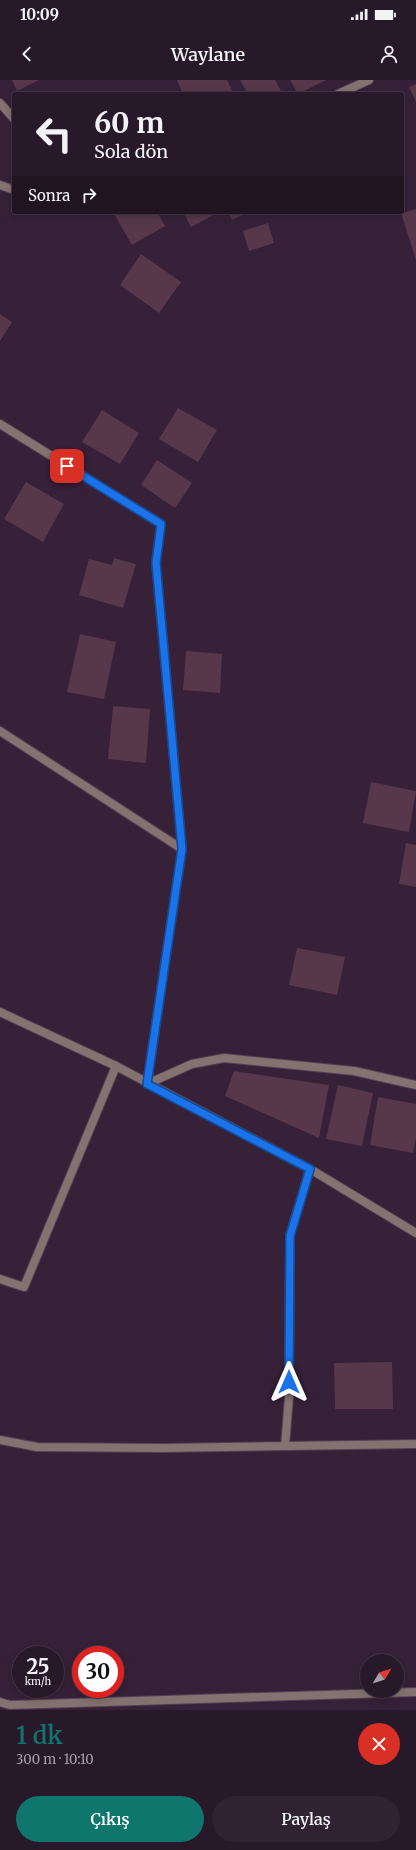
<!DOCTYPE html>
<html lang="tr">
<meta charset="utf-8">
<style>
:root{--surface:#28192a;--page:#302232;--text:#f1f3f6;--muted:#a5a0a8;--line:#443847;--accent:#0f766e}
body{margin:0;font-family:Merriweather,serif;background:var(--page);color:var(--text);height:100vh;display:flex;flex-direction:column;font-size:15px;white-space:nowrap}
*{box-sizing:border-box;margin:0}
p{font-size:13px;color:var(--muted)}
.icon{flex:none;width:22px;height:22px;fill:none;stroke:currentColor;stroke-width:2;stroke-linecap:round;stroke-linejoin:round}
.map{position:relative;height:1630px;overflow:hidden}
.drawer{display:flex;flex-direction:column;background:var(--surface);flex:1}
.drawer>*{flex:none}
.banner{position:absolute;left:12px;top:12px;width:392px;height:122px;border-radius:4px;box-shadow:0 2px 10px #0003,0 0 0 1px var(--line);background:#28192a;color:var(--text);overflow:hidden}
.needle{width:26px;rotate:51deg}
.fabs{position:absolute;left:360px;top:1574px;display:grid;gap:8px}
.fabs a{display:grid;place-items:center;width:44px;height:44px;border-radius:50%;background:var(--surface);box-shadow:0 2px 10px #0003,0 0 0 1px var(--line);font-size:20px}
.speed{position:absolute;left:12px;top:1566px;display:flex;gap:8px;font-size:20px;font-weight:700;text-align:center}
.speed>*{display:grid;place-content:center;width:52px;height:52px;border-radius:50%;background:var(--surface);box-shadow:0 2px 10px #0003,0 0 0 1px var(--line);line-height:1}
.speed small{font-size:10px;font-weight:400}
.speed .limit{border:6px solid #d22;background:#fff;color:#111}
.pin{position:absolute;display:grid;place-items:center;width:34px;height:34px;color:#fff;margin:-17px;border-radius:8px;box-shadow:0 2px 6px #0006}
.me{position:absolute;width:44px;margin:-22px;rotate:0deg;stroke-linejoin:round;filter:drop-shadow(0 0 3px #0008)}
.turn{display:flex;align-items:center;gap:14px;height:84px;padding:0 16px;font-size:18px}
.turn .icon{width:52px;height:52px;stroke-width:2.5}
.turn b{display:block;font-size:28px;line-height:34px}
.then{display:flex;align-items:center;height:38px;padding:0 16px;background:#0003;gap:8px;font-size:15px}
.round{display:grid;place-items:center;flex:none;width:42px;height:42px;border-radius:21px;background:var(--page)}
.head{display:flex;align-items:center;justify-content:space-between;height:68px;padding:0 16px}
h1{font-size:24px;font-weight:600;line-height:30px;color:var(--accent)}
.action{display:flex;gap:8px;margin-top:auto;padding:8px 16px}
.action a{flex:1;height:46px;border-radius:24px;background:var(--accent);color:#fff;font-size:16px;font-weight:600;line-height:46px;text-align:center}
.action a+a{background:var(--page);color:var(--text)}
.status{display:flex;justify-content:space-between;align-items:center;height:28px;padding:0 20px;background:var(--surface);direction:ltr}
.status svg{height:11px;fill:currentColor}
header{display:flex;justify-content:space-between;align-items:center;height:52px;padding:0 16px;background:var(--surface);font-size:18px;font-weight:600}
.map>svg:first-child{display:block}
</style>
<div class="status"><b>10:09</b><svg viewBox="0 0 49 12"><path d="M0 12V9h3v3zM5 12V6h3v6zM10 12V3h3v9zM15 12V0h3v12zM26 1h20v11H26zM47 4h2v5h-2z"/></svg></div>
<header><svg class="icon" aria-label="back" viewBox="0 0 24 24"><path d="M15 5l-7 7 7 7"/></svg>Waylane<svg class="icon" aria-label="person" viewBox="0 0 24 24"><circle cx="12" cy="8" r="4"/><path d="M4 21q1-7 8-7t8 7"/></svg></header>
<div class="map">
<svg width="416" height="1630" viewBox="0 0 416 1630">
<rect width="100%" height="100%" fill="#362138"/>
<path fill="#56384a" d="M12,0H39L17,11Z
M177,0H227L234,14H183Z
M240,0H275L281,11L275,14H248Z
M290,0H326L298,14Z
M416,4V22L409,7Z
M416,129V180L401,133Z
M113,132H157L165,146L132,165Z
M183,132H219L191,147Z
M228,132H248L232,140Z
M268,143L274,163L249,171L243,151Z
M141,174L181,202L159,233L120,205Z
M0,234L12,242L0,261Z
M178,328L217,350L198,382L159,359Z
M102,330L139,353L120,384L82,362Z
M157,380L192,403L175,428L141,405Z
M26,402L64,424L43,462L4,439Z
M114,478L136,484L123,528L79,515L89,479L112,485Z
M80,554L116,562L104,619L67,612Z
M186,571L222,574L220,613L183,610Z
M113,626L150,629L146,683L108,679Z
M371,702L416,711L409,752L363,743Z
M406,763L416,765V807L399,804Z
M297,868L345,877L337,915L289,905Z
M234,991L329,1005L319,1058L225,1016Z
M338,1005L373,1013L362,1066L326,1059Z
M378,1017L416,1024V1058L413,1073L370,1065Z
M392,1282L393,1329H335L334,1283Z"/>
<g fill="none" stroke-linecap="round" stroke-linejoin="round">
<defs>
<path id="minor" d="M338,14L369,0
M0,23L14,39
M0,105L14,110
M0,344L161,444L156,483L182,769L147,1004
M0,651L182,769
M147,1004L192,984L224,978L354,991L416,1005
M0,1199L24,1207L116,986
M0,1360L37,1367L162,1368L416,1364
M285,1366L289,1317L290,1155L310,1089
M0,1622L10,1625L416,1612"/>
<path id="tertiary" d="M0,932L116,986L310,1089L416,1153"/>
</defs>
<use href="#minor" stroke="#523e54" stroke-width="10"/>
<use href="#tertiary" stroke="#523e54" stroke-width="10"/>
<use href="#minor" stroke="#847270" stroke-width="8"/>
<use href="#tertiary" stroke="#847270" stroke-width="8"/>
</g>
<g fill="none" stroke-linecap="round" stroke-linejoin="round">
<defs>
<path id="route" d="M67,386L161,444L156,483L182,769L147,1004L310,1089L290,1156L289,1302"/>
</defs>
<use href="#route" stroke="#114b97" stroke-width="10"/>
<use href="#route" stroke="#1a73e8" stroke-width="7"/>
</g>
</svg>
<div class="fabs">
<a><svg class="needle" viewBox="-14 -14 28 28"><path d="M0-13l5 13h-10z" fill="#e53935"/><path d="M0 13l5-13h-10z" fill="#a5a0a8"/></svg></a>
</div>
<div class="speed"><div>25<small>km/h</small></div><div class="limit">30</div></div>
<div class="pin" style="left:67px;top:386px;background:#d93025"><svg class="icon" aria-label="arrive" viewBox="0 0 24 24"><path d="M6 21V4h12l-3 4 3 4H6"/></svg></div>
<svg class="me" style="left:289px;top:1302px" viewBox="-20 -20 40 40"><path d="M0-17L14 15 0 8-14 15z" fill="#1a73e8" stroke="#fff" stroke-width="4"/></svg>
<div class="banner">
<div class="turn"><svg class="icon" aria-label="left" viewBox="0 0 24 24"><path d="M17 20v-9H6M10 6l-5 5 5 5"/></svg><div><b>60 m</b>Sola dön</div></div>
<div class="then">Sonra<svg class="icon" aria-label="right" viewBox="0 0 24 24"><path d="M7 20v-9h11M14 6l5 5-5 5"/></svg></div>
</div>
</div>
<section class="drawer">
<div class="head"><div><h1>1 dk</h1><p>300 m · 10:10</p></div><a class="round" style="background:#d93025;color:#fff"><svg class="icon" aria-label="close" viewBox="0 0 24 24"><path d="M6 6l12 12M18 6L6 18"/></svg></a></div>
<div class="action"><a>Çıkış</a><a>Paylaş</a></div>
</section>
